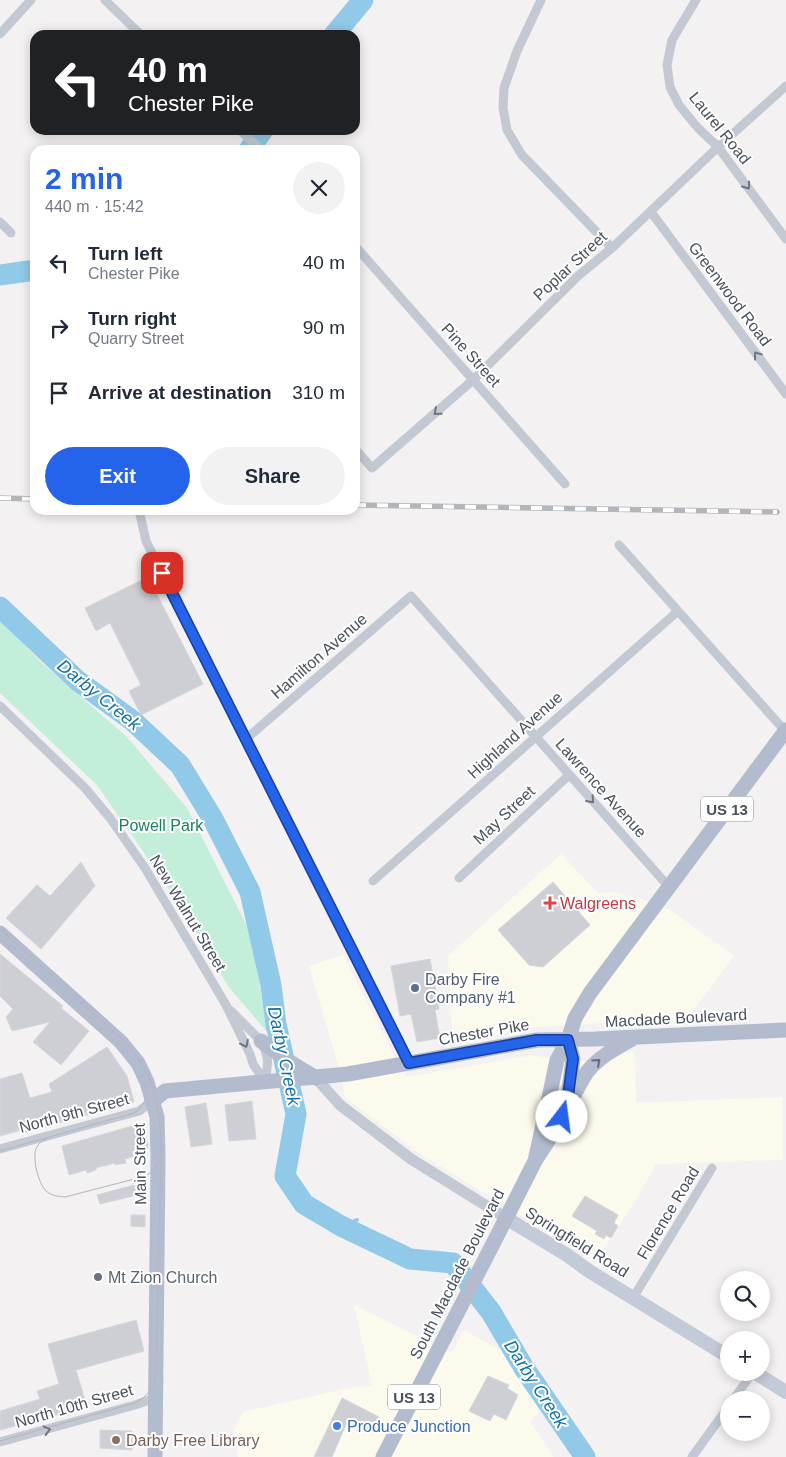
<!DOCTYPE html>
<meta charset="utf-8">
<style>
:root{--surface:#fff;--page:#f2f2f3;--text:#1f2937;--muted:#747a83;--accent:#2563eb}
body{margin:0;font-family:Arial,sans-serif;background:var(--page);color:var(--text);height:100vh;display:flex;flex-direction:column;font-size:19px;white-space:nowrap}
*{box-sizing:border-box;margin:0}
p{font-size:16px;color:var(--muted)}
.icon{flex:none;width:28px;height:28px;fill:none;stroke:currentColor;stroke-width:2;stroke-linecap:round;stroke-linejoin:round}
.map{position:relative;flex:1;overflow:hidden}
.details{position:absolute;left:30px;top:145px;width:330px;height:370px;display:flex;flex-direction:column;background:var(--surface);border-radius:15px;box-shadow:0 2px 12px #0003}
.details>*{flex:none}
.top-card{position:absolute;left:30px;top:30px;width:330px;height:105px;border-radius:15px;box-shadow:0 2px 12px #0003;background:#202124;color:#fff;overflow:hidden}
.fabs{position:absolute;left:720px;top:1271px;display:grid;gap:10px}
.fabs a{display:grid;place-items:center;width:50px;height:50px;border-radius:50%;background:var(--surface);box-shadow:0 2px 12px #0003;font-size:25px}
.pin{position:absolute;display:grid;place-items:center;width:42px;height:42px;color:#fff;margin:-21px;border-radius:10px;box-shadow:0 2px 8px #0006}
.me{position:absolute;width:55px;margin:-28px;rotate:15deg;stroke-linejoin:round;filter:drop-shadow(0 0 4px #0008)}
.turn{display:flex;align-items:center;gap:18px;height:105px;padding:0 15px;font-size:22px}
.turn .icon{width:65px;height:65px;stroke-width:2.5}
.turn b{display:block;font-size:35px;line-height:42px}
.round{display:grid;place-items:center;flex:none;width:52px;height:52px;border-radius:26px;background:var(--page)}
.summary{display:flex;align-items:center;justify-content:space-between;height:85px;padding:0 15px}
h1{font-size:30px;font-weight:700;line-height:38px;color:var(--accent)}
.button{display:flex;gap:10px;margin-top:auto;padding:10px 15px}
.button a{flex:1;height:58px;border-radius:30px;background:var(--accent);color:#fff;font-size:20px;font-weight:700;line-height:58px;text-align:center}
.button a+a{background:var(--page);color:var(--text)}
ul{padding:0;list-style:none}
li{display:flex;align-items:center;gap:15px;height:65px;padding:0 15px}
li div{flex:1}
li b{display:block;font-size:19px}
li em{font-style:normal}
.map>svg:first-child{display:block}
</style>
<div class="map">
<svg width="786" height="1457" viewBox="0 0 786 1457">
<rect width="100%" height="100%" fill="#f3f1f1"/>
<path fill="#fcfaec" d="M561,854L598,893L613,892L641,899L672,911L734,956L682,1026L604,1023L525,1028L453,1045L448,956Z
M343,955L399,1065L407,1077L533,1055L557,1060L573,1059L595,1063L610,1060L623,1053L635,1052L636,1103L782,1097L783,1160L656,1164L636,1200L596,1261L417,1152L345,1097L341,1075L309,966Z
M354,1305L452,1353L464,1330L504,1352L542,1409L530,1422L554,1457H238L234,1429L243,1412L344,1389L372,1385Z"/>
<path fill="#c2eeda" d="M0,620L42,663L127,737L187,808L251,934L268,1033L228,986L178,902L97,785L0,693Z"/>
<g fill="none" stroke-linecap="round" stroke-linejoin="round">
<path stroke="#91c9e9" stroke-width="4" d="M341,1226L357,1220"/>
<path stroke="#91c9e9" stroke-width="21" d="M334,35L363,0
M249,150L263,130
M0,275L35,270
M0,607L78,681L133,721L180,765L213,819L250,892L271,985L276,1024L296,1114L285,1176L304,1204L341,1226L410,1259L453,1263L491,1312L524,1368L585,1457"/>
</g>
<path fill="#cecfd5" stroke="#d5d6dc" d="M148,577L203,684L141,715L129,691L141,685L110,623L96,631L85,608Z
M81,862L95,886L41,949L6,918L37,885L50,896Z
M553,882L590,925L543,967L529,965L498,930Z
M0,954L63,1006L61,1008L89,1031L61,1065L33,1042L50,1022L12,1031L6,1017L13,1009L0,996Z
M430,959L439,1009L435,1010L440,1038L417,1042L411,1014L400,1016L391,966Z
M107,1047L127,1076L134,1102L23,1133L22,1130L0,1136V1079L22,1073L30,1098L52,1092L49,1084Z
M252,1101L256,1139L229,1141L225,1105Z
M206,1103L212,1144L191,1147L185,1107Z
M139,1124L140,1128L143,1127L148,1144V1148L146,1149L147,1153L125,1159L126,1163L115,1165V1163L96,1168V1170L87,1173L86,1170L69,1175L62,1146Z
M134,1185L137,1195L100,1204L97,1195Z
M585,1196L618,1215L614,1223L618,1226L611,1238L606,1235L604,1239L595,1234L597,1231L572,1216Z
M131,1215H145V1227L131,1226Z
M136,1320L144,1351L76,1370L87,1407L0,1430V1411L40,1399L37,1391L59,1384L48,1344Z
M488,1376L509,1385L507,1388L518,1395L506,1420L494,1414L490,1421L469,1411Z
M342,1398L379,1417L372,1432L348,1420L332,1457H314Z
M100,1430L132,1431V1450L100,1448Z"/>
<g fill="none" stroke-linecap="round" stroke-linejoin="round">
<path stroke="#c2c9d2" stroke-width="9" d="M105,0L141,35
M541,0L517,51L504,88L503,108L507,130L522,155L612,248
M696,0L672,40L667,65L670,87L679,105L698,128L718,147L786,239
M0,34L31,0
M240,130L261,150
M651,212L786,394
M0,222L11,233
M355,246L565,484
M355,449L372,468L473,380L578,276L612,248L718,147L786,86
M139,510L146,541L409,1063
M619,545L786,732
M0,706L85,788L110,818L145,868L226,1005L250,1054L253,1064L265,1082
M246,739L411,596L669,887
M459,878L569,775
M373,881L678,611
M231,1011L261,1041C270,1059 268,1063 265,1082
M0,1149L139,1111L153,1101
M633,1298L712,1168
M733,1400L753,1372
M0,1442L135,1405L155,1398
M692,1457L729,1406"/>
<path stroke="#c2c9d2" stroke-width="11" d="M316,1078L340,1105L411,1159L506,1218"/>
<path stroke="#c4cbd8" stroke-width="14" d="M506,1218L567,1255L589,1271L729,1357
M754,1372L786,1392"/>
<path stroke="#b2bcce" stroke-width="15" d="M0,933L121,1042L138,1063L147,1082L157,1117L158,1156L155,1457
M261,1041L288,1061L316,1078
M153,1101L165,1091L348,1074L537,1040L595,1039L786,1030
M571,1101C576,1091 581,1081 587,1072C599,1057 616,1048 632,1039
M535,1161L549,1098L557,1060L568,1040L575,1018L590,993L786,730
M383,1457L496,1238L535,1161L557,1127L568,1096L573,1059L568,1040"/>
<path stroke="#b3b5bb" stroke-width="1" d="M0,929L123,1040C129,1047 136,1054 140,1061C156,1086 160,1115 161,1144L156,1372C155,1387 148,1396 135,1403L0,1441
M46,1139C42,1141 39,1143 37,1147C31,1156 39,1185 46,1191C52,1196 58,1196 65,1197L146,1176L155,1169L159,1160
M0,1151L134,1113C146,1105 149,1094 143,1081"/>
<defs>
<path id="rail" d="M0,498L35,499
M355,505L777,512"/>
</defs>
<use href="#rail" stroke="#b3b5bb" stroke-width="5.5"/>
<use href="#rail" stroke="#fff" stroke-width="4" stroke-dasharray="11" stroke-linecap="butt"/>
</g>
<defs><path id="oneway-chevron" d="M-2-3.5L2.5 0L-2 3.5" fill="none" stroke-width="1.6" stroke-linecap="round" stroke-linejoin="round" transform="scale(1.25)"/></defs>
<g stroke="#6d7581">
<use href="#oneway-chevron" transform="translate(747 186) rotate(54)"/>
<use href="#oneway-chevron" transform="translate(757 355) rotate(-127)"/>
<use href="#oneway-chevron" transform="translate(437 412) rotate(139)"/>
<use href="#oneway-chevron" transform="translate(591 800) rotate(48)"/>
<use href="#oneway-chevron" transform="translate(245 1044) rotate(64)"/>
<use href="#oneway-chevron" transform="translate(47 1430) rotate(-15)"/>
</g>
<use stroke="#636c7a" href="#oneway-chevron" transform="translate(597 1062) rotate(-42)"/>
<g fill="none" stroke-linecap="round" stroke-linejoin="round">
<defs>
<path id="route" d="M162,573L409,1063L537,1040H568L573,1059L568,1096L562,1117"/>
</defs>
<use href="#route" stroke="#184099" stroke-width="12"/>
<use href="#route" stroke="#2563eb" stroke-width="9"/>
</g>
<path fill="#e0444e" stroke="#fff" stroke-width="2" d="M547.5 895.5h5v5h5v5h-5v5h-5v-5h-5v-5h5z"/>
<circle fill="#5c6f8a" stroke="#fff" stroke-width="2" cx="415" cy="988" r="5"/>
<circle fill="#6b7280" stroke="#fff" stroke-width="2" cx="98" cy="1277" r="5"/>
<circle fill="#3f7fe0" stroke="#fff" stroke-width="2" cx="337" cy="1426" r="5"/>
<circle fill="#8d6e63" stroke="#fff" stroke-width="2" cx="116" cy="1440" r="5"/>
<g text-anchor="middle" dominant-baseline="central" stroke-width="4" stroke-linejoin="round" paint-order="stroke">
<g fill="#fff" stroke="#80858e" stroke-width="1">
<rect x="701" y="796.5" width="52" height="25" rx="4"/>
<rect x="388" y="1384.5" width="52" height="25" rx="4"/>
</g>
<g font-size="15" font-weight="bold" fill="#49515e">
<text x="727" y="809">US 13</text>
<text x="414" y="1397">US 13</text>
</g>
<g font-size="16" fill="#49515e" stroke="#fff">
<text transform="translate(720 128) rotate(51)">Laurel Road</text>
<text transform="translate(570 266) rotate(-43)">Poplar Street</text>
<text transform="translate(730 294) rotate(53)">Greenwood Road</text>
<text transform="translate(471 355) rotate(48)">Pine Street</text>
<text transform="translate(319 656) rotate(-41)">Hamilton Avenue</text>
<text transform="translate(515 735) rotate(-42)">Highland Avenue</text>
<text transform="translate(601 788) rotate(48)">Lawrence Avenue</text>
<text transform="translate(504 815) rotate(-43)">May Street</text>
<text transform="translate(188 913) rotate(59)">New Walnut Street</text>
<text transform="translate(676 1018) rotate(-3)">Macdade Boulevard</text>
<text transform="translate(484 1032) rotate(-10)">Chester Pike</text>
<text transform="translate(74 1113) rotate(-15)">North 9th Street</text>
<text transform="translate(140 1164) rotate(-91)">Main Street</text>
<text transform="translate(668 1213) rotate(-59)">Florence Road</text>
<text transform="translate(577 1242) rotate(32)">Springfield Road</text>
<text transform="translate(457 1274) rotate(-63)">South Macdade Boulevard</text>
<text transform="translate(74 1406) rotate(-16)">North 10th Street</text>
</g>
<g font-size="16" fill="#1b7e5c" stroke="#fff">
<text x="161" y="825">Powell Park</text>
</g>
<g font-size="16" fill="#be3a42" stroke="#fff" text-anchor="start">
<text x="560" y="903">Walgreens</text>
</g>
<g font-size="16" fill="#4e5e75" stroke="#fff" text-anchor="start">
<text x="425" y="979">Darby Fire<tspan x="425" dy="18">Company #1</tspan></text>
</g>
<g font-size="16" fill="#5b616d" stroke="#fff" text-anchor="start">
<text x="108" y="1277">Mt Zion Church</text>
</g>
<g font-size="16" fill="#366cbe" stroke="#fff" text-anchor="start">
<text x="347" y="1426">Produce Junction</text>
</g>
<g font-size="16" fill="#785e54" stroke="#fff" text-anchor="start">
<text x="126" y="1440">Darby Free Library</text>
</g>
<g font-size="18" font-style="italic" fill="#1271a8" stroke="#fff">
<text transform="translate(99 695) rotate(39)">Darby Creek</text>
<text transform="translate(284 1056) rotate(78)">Darby Creek</text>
<text transform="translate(536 1384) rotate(57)">Darby Creek</text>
</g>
</g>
</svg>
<div class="fabs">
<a><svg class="icon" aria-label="search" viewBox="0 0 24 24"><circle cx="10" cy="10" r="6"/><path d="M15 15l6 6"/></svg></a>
<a>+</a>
<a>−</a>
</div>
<div class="pin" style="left:162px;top:573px;background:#d93025"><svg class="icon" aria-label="arrive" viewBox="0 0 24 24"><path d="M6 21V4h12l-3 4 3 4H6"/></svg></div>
<svg class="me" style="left:562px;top:1117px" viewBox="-20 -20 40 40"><circle r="19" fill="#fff"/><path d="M0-13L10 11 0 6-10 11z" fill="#2563eb"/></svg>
<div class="top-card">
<div class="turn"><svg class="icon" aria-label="left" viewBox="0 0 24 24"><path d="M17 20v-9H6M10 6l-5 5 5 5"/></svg><div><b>40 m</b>Chester Pike</div></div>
</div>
<section class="details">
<div class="summary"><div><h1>2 min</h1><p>440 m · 15:42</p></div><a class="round"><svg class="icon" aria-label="close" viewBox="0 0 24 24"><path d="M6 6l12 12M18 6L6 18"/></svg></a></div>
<ul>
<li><svg class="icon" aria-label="left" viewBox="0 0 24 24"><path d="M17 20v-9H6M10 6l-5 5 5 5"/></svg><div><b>Turn left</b><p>Chester Pike</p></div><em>40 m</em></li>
<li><svg class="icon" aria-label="right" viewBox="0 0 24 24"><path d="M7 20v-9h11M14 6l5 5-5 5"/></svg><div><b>Turn right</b><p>Quarry Street</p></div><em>90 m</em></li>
<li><svg class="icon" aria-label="arrive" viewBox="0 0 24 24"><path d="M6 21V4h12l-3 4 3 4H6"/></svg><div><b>Arrive at destination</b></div><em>310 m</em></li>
</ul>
<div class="button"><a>Exit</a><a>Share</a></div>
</section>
</div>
